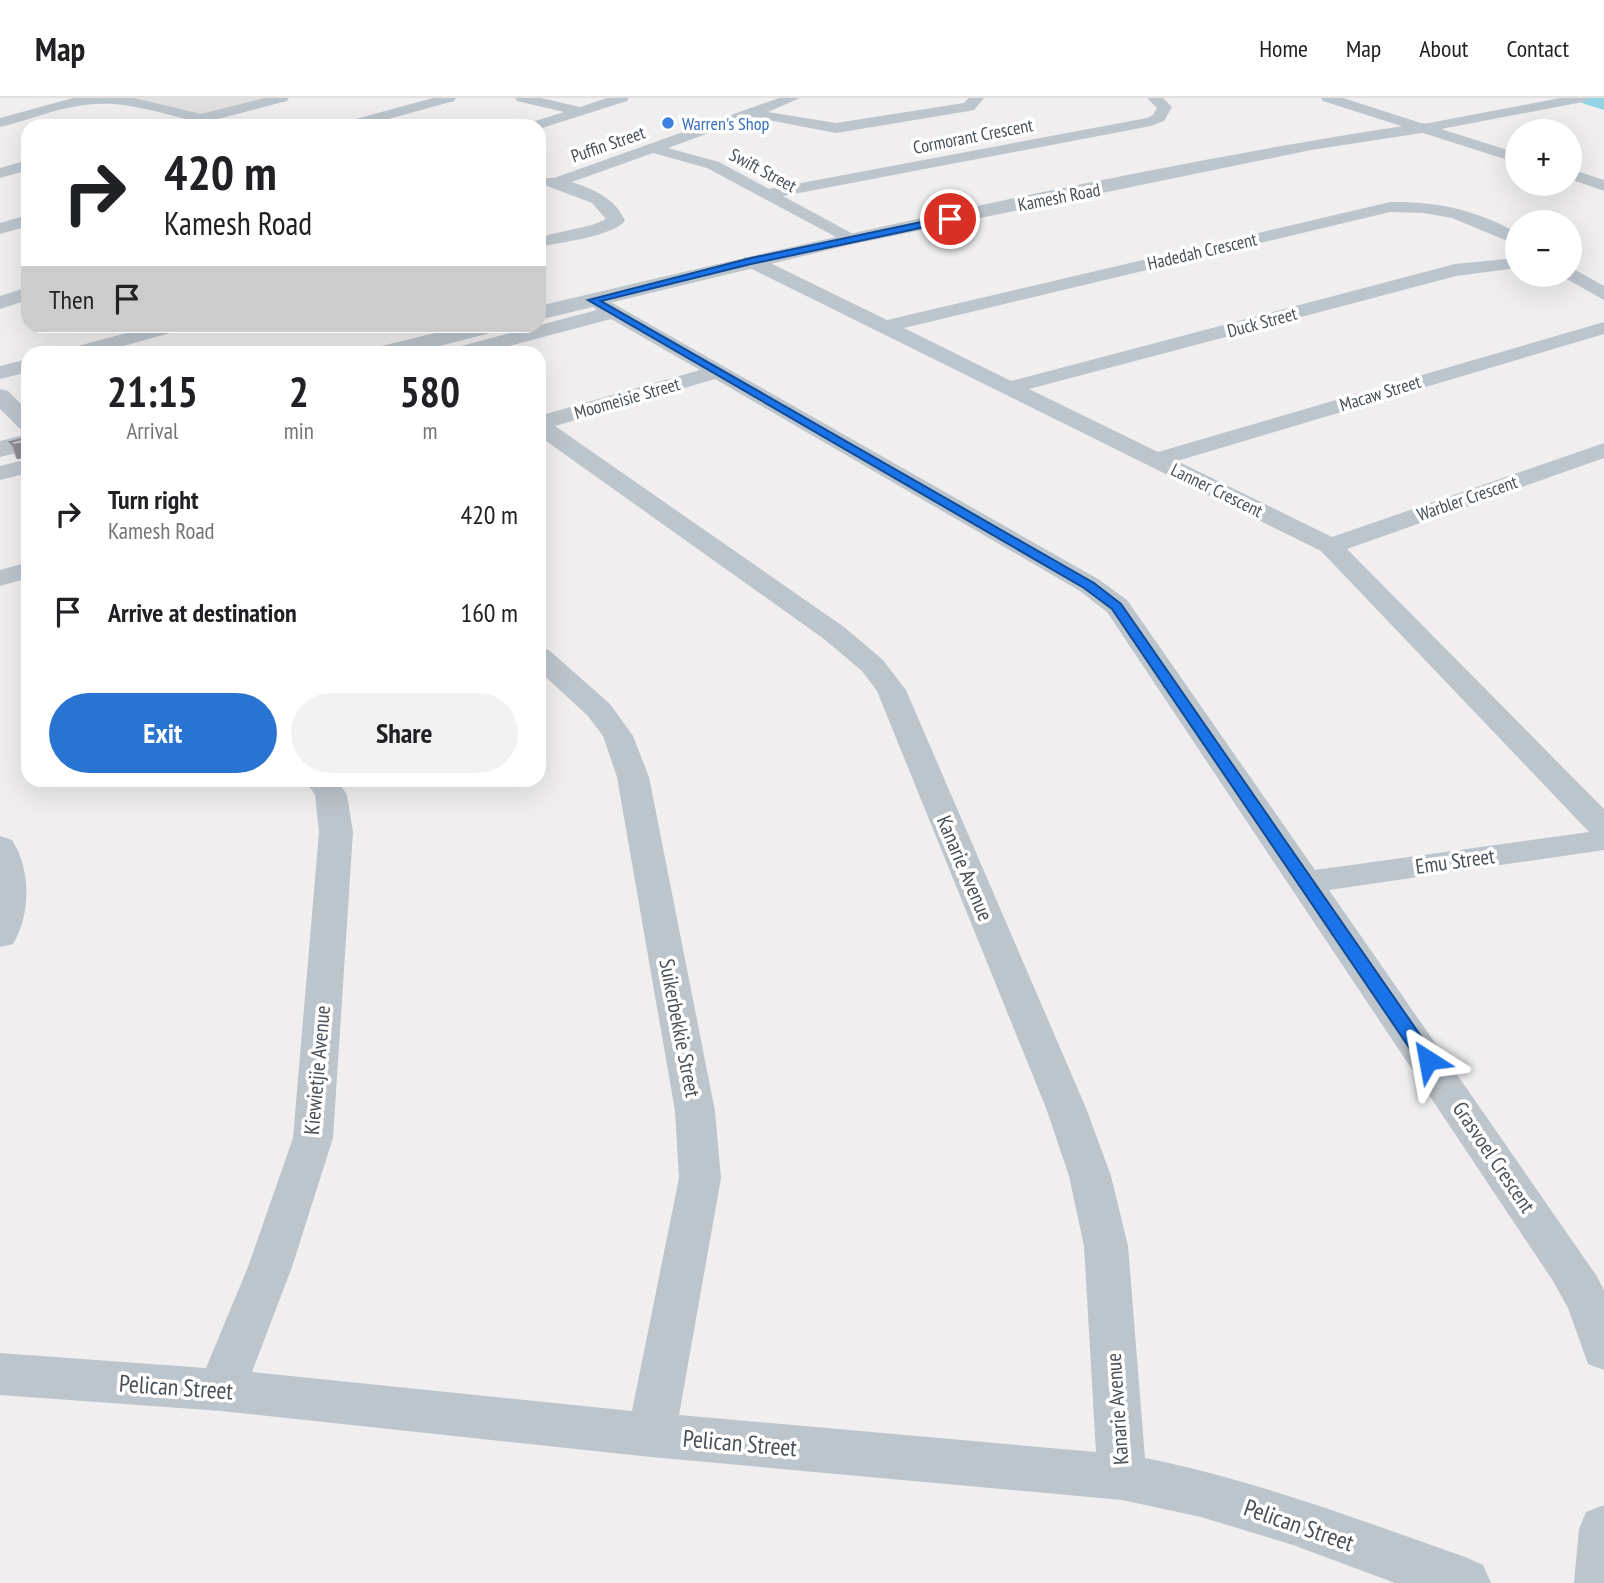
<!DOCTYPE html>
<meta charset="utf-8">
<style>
:root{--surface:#fff;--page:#f2f2f2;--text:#202124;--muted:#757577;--line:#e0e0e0;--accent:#2874d0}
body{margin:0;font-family:"PT Sans Narrow",sans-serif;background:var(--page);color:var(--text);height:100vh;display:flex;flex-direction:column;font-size:26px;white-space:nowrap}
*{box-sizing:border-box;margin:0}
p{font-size:23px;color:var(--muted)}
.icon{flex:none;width:38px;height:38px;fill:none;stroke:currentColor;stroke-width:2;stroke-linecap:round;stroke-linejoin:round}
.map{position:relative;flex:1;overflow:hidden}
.panel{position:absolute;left:21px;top:248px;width:525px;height:441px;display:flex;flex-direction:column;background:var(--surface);border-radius:21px;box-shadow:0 7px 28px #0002}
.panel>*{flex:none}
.guide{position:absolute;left:21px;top:21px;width:525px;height:214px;border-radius:21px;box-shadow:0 7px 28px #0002;background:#fff;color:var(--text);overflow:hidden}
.controls{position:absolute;left:1505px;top:21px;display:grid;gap:14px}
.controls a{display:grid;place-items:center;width:77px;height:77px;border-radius:50%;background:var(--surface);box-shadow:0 7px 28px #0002;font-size:35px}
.pin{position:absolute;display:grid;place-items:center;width:60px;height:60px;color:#fff;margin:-30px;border:4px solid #fff;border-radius:50%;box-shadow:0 2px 7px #0007}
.me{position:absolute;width:77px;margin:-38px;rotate:326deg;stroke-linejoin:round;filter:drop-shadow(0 0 5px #0008)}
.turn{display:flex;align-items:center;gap:24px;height:147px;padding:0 28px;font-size:32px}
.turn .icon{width:91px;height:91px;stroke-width:2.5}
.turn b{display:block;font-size:49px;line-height:60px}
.then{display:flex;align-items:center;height:66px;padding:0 28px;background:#0003;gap:14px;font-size:26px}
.eta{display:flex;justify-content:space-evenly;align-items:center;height:119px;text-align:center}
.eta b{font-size:42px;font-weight:700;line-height:49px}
.button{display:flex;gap:14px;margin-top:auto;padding:14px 28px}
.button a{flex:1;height:80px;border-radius:42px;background:var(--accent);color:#fff;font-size:28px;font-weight:700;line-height:80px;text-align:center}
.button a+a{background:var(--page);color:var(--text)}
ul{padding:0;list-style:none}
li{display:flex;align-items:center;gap:21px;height:98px;padding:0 28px}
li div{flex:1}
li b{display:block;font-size:26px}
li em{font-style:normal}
header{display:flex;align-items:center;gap:42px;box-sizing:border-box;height:98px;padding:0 35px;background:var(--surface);border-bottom:2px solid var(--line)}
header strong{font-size:33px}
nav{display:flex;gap:38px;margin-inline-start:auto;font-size:24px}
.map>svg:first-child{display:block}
</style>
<header>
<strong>Map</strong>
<nav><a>Home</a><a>Map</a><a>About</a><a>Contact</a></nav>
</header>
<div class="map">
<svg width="1604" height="1485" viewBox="0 0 1604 1485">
<rect width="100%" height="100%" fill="#f0eeee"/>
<path fill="#e1dfdf" d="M100,0H283L201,22L97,2Z"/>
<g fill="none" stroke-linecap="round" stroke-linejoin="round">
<path fill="#90d4e4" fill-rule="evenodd" d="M1579,0H1604V12L1582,5Z"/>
<path fill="#bdc5cc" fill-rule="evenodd" d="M73,0H134L201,16L265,0H289L287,3L218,21L235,28C192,28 154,8 112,6C72,3 37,20 0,29V20Z
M433,0H456L454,3L363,28H338L341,25Z
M515,0H541L580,9L607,0H629L627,3L539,31V28H526L529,25L564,14L517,3Z
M779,0H800L768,14L836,25L964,5L969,0H984L974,12L969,13L836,35L753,19L668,50L719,64L769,91L1147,20L1153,17L1157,10L1147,0H1163L1172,9L1164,23L1151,28L783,98L855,137L858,141L855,145L849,146L707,70L653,55L572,84C595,92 615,100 625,123C611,139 561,144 539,149V139L592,127L606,121L592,105L542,86L540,83L542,80H554Z
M1321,0H1343L1424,26L1560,0H1590L1583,4L1441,31L1517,55V65L1323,3Z
M28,62V72L0,80V70Z
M1570,71L1604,82V93L1570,81Z
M1390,104C1435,103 1478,112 1517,135V147L1452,120L1424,115L1390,114L904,230L1011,283L1455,166L1517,160V170L1456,178L1029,291L1158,354L1604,224V236L1177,363L1332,439L1604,345V360L1347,451L1604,711V752L1329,792L1596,1177L1604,1192V1272L1588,1266L1568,1210L1553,1183L1107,514L1080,493L715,281L555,328L844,529L882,561L906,592L1086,1010L1111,1078L1128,1148L1145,1360C1255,1382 1360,1422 1465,1459L1483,1467L1491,1485H1395L1293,1447L1201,1419L1122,1402L651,1359L221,1313L0,1297V1255L206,1270L248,1169L293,1040L319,734L315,697L305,682H337L347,697L353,734L333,1040L292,1169L252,1274L632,1313L679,1080L675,1013L617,679L603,638L588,618L539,573V549L549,552L610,606L633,638L649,679L715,1013L721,1080L679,1317L1096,1354L1084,1148L1069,1078L1046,1010L877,593L862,573L824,541L539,338V318L700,272L611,221L479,256H443L446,252L597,212L583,202L586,198H600L1098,481L1127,502L1315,772L1589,734L1321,453L744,167L742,163L744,159H758L887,222Z
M28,117V128L0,136V125Z
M1570,169L1604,188V202L1563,179L1562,177H1570Z
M28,189V202L0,211V198Z
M153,228H184L181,232L95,256H60L63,252Z
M28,261V274L0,281V268Z
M0,291L8,293L28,313V333L20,331L0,311Z
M28,361V375L0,382V368Z
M28,464V480L0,488V472Z
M0,738L12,742C31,771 31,816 13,846L0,849Z
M1604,1407V1485H1574L1579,1431L1586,1414Z"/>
<path fill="#bdc5cc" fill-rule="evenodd" d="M1422,25L1428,26L1431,30L1428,34L1311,52L849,147L539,222V208C831,139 1125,70 1422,25Z
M464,228H502L498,233L409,256H366L369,251Z
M28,336V352L0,359V343Z"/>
</g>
<path fill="#adaeb3" d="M28,332V372L25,360L17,361L15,358L10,344L26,340Z"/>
<path fill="#8d8d92" d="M25,345L28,359L17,361L13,347Z"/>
<path fill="#c9cad0" stroke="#8d8d92" stroke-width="2" d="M26,330L28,332V367L25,363V345L13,347L10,344L26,340Z"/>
<path fill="#1a73e8" stroke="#114b97" stroke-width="2" d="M950,118L953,123L751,166L601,203L1094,485L1121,506L1434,957L1437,962L1434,967H1421L1112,511L1084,490L588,202L751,160Z"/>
<circle fill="#3f7fe0" stroke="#fff" stroke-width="2.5" cx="668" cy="25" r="7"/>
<g text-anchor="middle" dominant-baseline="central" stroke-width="7" stroke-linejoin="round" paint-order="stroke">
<g font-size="18" fill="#366cbe" stroke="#fff" text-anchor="start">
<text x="682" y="25">Warren's Shop</text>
</g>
<g font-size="18" fill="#48515a" stroke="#fff">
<text transform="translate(973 38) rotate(-11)">Cormorant Crescent</text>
<text transform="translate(608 46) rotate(-19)">Puffin Street</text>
<text transform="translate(763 72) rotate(28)">Swift Street</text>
<text transform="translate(1059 99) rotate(-11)">Kamesh Road</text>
<text transform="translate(1202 153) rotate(-13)">Hadedah Crescent</text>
<text transform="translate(1262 224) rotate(-15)">Duck Street</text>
<text transform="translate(1380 295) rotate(-17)">Macaw Street</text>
<text transform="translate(627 300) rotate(-16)">Moomeisie Street</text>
<text transform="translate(1217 392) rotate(26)">Lanner Crescent</text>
<text transform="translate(1467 400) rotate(-19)">Warbler Crescent</text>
</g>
<g font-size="21" fill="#48515a" stroke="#fff">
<text transform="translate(1455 763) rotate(-8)">Emu Street</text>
<text transform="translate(965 770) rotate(67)">Kanarie Avenue</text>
<text transform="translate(680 930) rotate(79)">Suikerbekkie Street</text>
<text transform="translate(317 972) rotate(-85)">Kiewietjie Avenue</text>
<text transform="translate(1494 1059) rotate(56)">Grasvoel Crescent</text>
<text transform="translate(1117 1311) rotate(-94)">Kanarie Avenue</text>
</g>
<g font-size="24" fill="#48515a" stroke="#fff">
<text transform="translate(176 1289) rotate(4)">Pelican Street</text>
<text transform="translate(740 1345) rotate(5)">Pelican Street</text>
<text transform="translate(1299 1427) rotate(19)">Pelican Street</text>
</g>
</g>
</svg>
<div class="controls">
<a>+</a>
<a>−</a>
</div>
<div class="pin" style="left:950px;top:121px;background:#d93025"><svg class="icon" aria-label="arrive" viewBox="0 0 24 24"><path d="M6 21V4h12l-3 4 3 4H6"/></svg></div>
<svg class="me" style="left:1428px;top:962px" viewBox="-20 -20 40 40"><path d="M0-17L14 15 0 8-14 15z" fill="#1a73e8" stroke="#fff" stroke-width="4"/></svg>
<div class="guide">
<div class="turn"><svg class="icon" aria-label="right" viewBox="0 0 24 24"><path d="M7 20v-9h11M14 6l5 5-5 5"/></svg><div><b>420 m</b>Kamesh Road</div></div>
<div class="then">Then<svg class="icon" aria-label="arrive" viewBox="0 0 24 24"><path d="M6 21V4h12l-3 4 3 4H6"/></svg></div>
</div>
<section class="panel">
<div class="eta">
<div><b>21:15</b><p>Arrival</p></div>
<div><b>2</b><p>min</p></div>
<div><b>580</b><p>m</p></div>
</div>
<ul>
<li><svg class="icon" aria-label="right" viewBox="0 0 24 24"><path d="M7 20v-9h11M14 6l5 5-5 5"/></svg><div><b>Turn right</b><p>Kamesh Road</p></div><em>420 m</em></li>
<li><svg class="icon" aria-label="arrive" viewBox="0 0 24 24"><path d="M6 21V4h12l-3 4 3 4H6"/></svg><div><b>Arrive at destination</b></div><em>160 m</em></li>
</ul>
<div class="button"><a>Exit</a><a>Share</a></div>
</section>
</div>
